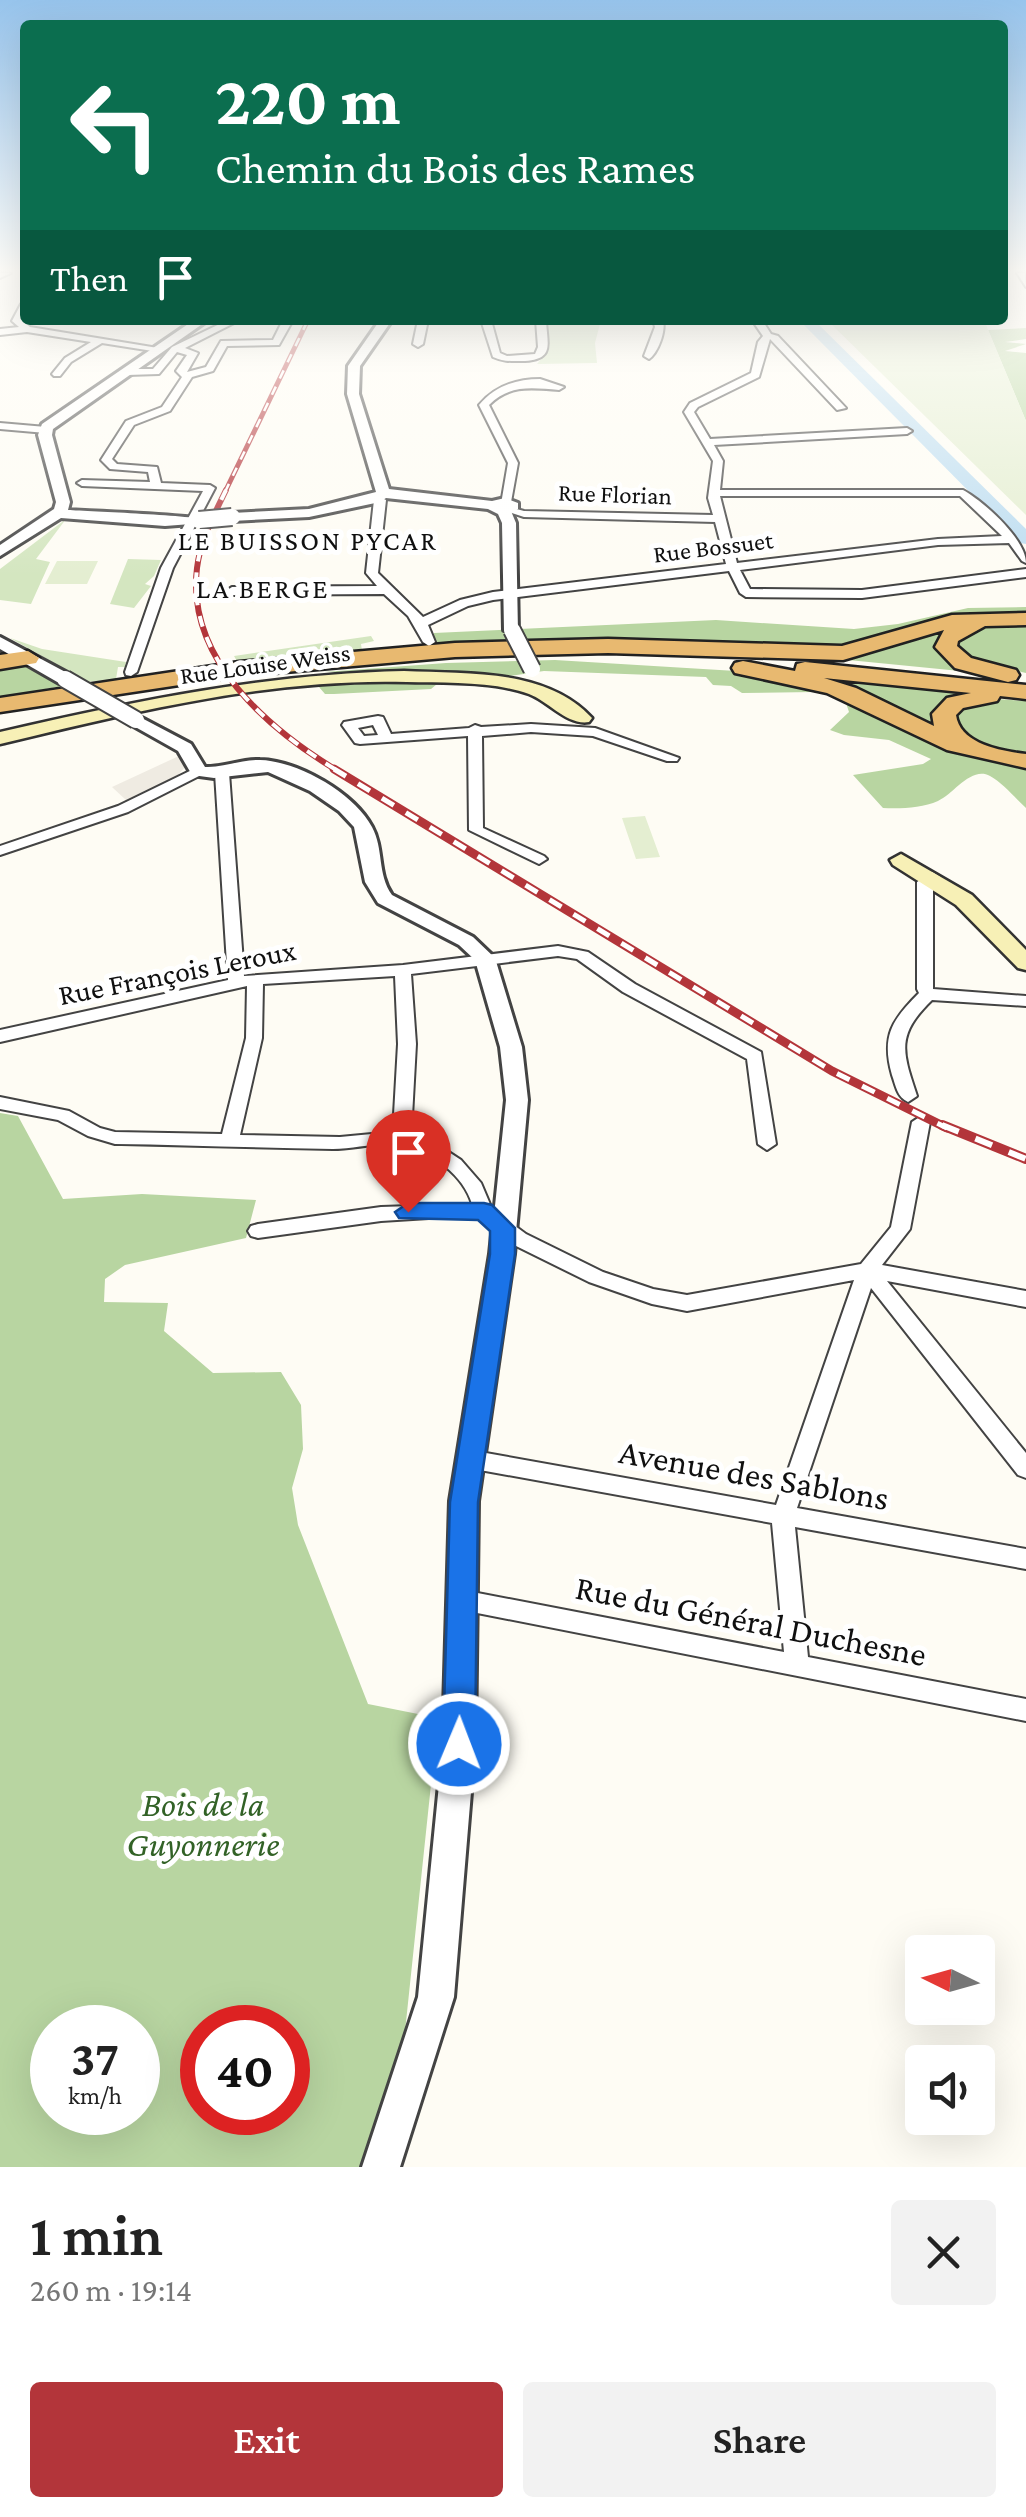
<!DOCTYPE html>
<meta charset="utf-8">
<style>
:root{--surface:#fff;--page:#f2f2f2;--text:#222;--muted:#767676;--accent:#b3353a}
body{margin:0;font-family:"Crimson Pro",serif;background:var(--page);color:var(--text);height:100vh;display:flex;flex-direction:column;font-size:38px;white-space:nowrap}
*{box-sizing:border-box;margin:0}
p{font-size:32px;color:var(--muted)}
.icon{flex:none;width:55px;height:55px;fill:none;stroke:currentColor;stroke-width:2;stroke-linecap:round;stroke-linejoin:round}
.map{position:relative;height:2167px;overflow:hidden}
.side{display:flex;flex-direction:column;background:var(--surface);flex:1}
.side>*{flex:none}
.top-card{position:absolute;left:20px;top:20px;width:988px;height:305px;border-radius:10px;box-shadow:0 10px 40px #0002;background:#0b6e4f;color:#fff;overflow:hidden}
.needle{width:65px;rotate:275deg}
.buttons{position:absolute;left:905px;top:1935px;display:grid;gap:20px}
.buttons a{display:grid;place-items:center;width:90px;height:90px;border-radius:10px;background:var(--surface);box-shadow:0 10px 40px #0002;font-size:50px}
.speed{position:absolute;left:30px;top:2005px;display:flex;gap:20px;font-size:50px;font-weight:700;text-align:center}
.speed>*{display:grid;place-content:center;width:130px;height:130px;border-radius:50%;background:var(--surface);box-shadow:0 10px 40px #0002;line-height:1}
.speed small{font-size:25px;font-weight:400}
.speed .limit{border:15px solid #d22;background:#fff;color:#111}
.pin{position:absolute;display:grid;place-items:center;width:85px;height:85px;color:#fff;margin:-102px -42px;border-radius:50% 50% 50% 0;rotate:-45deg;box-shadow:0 0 10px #0007}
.pin .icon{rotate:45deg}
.me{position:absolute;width:110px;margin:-55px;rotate:1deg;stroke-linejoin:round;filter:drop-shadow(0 0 8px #0008)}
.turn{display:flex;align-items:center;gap:35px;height:210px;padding:0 30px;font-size:45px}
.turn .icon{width:130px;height:130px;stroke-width:2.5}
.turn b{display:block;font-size:70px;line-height:85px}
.then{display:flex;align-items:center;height:95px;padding:0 30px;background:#0003;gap:20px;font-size:38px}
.round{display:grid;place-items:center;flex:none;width:105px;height:105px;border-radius:10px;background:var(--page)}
.summary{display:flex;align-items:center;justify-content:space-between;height:170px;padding:0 30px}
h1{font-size:60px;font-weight:600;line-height:75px}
.action{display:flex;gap:20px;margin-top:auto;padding:20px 30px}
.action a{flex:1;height:115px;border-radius:10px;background:var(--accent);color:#fff;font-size:40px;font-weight:600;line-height:115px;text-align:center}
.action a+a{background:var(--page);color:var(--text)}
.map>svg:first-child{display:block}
</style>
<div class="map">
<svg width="1026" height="2167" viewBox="0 0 1026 2167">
<rect width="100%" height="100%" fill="#fefcf4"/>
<path fill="#d4e6c0" d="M547,320H601L595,343L597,363L537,364L545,354Z
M66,519L36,559L50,562L31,604L0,600V569Z
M128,559L161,560L154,576L145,584L151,586L134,608L110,604Z
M371,636L374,641L361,644L362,651L239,665L234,656Z
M10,638L42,649L126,662L125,667H118L116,679L87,682Z"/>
<path fill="#b8d5a1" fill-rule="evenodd" d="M1026,328V339L1005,342L1026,344L1005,351L1026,353V421L988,330Z
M1026,607V615L854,646L431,644L434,633L716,620L854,629L898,624L968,608Z
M950,624L939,643L970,672L828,658Z
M1026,626V673L975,662L956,648V635L975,627Z
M555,660L736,671L815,688L814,692L742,693L731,686L713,685L706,677L544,671L495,678L448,675L431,689L334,694H325L319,687L324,682L429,673L324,672L446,663Z
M20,664L63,686L0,697V665Z
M816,676L975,693L949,700L937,729Z
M997,699L1026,701V752L981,745L960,734L955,712L962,706Z
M845,700C903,727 960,764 1026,765V808C1015,798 1003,783 990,776C971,766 954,794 938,801C922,808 900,809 883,808L853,775L923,764L931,759L889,740L844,735L830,730L849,712Z
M0,1113L18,1116L63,1199L142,1194L256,1200L246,1238L125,1265L105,1279L104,1302L168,1303L164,1331L213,1373L281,1372L301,1405L303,1449L292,1488L298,1525L368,1704L438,1718L402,2060L365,2167H0ZM52,2028H138V2112H52ZM202,2028H288V2112H202Z"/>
<path fill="#e4eed1" d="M827,320H984L1026,421V515Z
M57,561H98L87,584H45Z
M645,816L660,857L636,859L622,818Z"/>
<path fill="#efebe2" d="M181,755L185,767L177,776L126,800L112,787Z"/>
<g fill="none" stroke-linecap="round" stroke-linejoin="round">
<path fill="#bdddf1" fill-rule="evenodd" d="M799,320H814L1026,529V544L1020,543Z"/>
<defs>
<path id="minor" d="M0,273H11L0,278Z
M1017,273H1025L1026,287Z
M25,301L22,320L30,327L164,349L159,352L102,343L71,362L60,376H54L52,374L65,358L91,342L27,332L0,335V329L19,327L12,321L21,304Z
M228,320H240L185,348L198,353L187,372L206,367L221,341L273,340L283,320H293L279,345L227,346L213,371L192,377L170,411L134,425L112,459L117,464L157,467L161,483L210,485L215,488L173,568L137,672L131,676L126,675L125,672L161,568L203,491L82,486L77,483L82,480L150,482L148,472L110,469L101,460L126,421L162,407L182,377L176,371L187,355L177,352L159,374L127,375L122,372L127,369H153L172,347Z
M418,320H428L423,344L418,347L413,344Z
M481,320H491L500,353L507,356L535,354L538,347L536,320H546C547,344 555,359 525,361C512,361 504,362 493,357Z
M653,320H663C666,331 658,353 649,359L644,356L655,327Z
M752,320H762L771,334L778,336L846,408L837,410L770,339L759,377L698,407L694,412L710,439L907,428L912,431L907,434L714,445L723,461L720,490H963C983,501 1026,539 1026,563L1022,561L1009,543L938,545L740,570L750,589L862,590L1026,569V577L862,598L746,597L740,593L729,571L493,600L468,606L428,625L435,642L429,646L423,642L408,616L384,594L232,595L226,591L232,587L377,586L366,573L374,500L380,497L386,500L378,573L423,617L460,600L493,592L726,564L715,522L524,517L503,510L509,507L524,511L713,515L708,498L713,461L684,412L690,403L751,373L758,342L763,336ZM720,496H960L1002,536L938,539L737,563Z
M540,379L564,387L559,390C532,388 510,384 489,405L518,463L511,502L501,504L508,463L479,405C495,386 516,379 540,379Z
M0,423L46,427L51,430L46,433L0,429Z
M378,716L383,717L391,734L469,728L475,725L481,727L531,724L595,728L679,758L677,761H667L593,736L531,732L482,736L483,828L544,856L547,859L539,864L469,830L468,736L360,744L355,743L342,725L344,722ZM373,725L378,735L364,736L358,728Z
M198,767L205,771L203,774L128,812L0,855V846L118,806Z
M222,769L229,773L244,976L403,965L558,946L588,952L635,984L761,1052L776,1144L767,1150L758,1144L747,1059L623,992L577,959L558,956L411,974L416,1044L411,1135L435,1143L461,1160L481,1183L492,1209L526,1234L603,1272L653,1289L687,1295L861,1264L891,1227L912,1122L921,1116L927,1118L930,1122L910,1229L882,1265L1026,1291V1307L887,1281L1026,1453V1478L1018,1475L871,1288L797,1508L1026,1549V1569L795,1527L808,1657L1026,1699V1721L462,1610L454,1607L450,1600L454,1593L462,1590L784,1652L772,1523L469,1468L461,1465L458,1459L461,1453L469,1450L776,1505L854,1280L687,1311L652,1304L589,1282L512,1244L478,1218L461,1216L381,1221L258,1238L251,1236L248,1231L251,1226L258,1224L381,1207L472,1204C464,1176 432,1151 403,1146C381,1141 356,1149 333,1149C261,1148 188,1145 115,1144L88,1136L58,1120L0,1109V1097L69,1111L100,1128L115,1132L222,1134L246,1038L247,986L0,1042V1030L228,980L215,773ZM395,976L398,1044L393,1132L340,1137L240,1135L262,1038L263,984Z
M932,872L940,877L933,884V989L1026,996V1006L932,1000C896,1035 902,1051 917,1096L908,1102C897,1097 896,1086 892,1075C881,1036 892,1020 919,993L917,989V882Z"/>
<path id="tertiary" d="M194,320H208L53,429L52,435L70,502L68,510C88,511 200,516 206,520L204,523L165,526L61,518L0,556V545L54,509L56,502L38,435L42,424Z
M380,320H392L360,366L359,394L389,489L492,501L505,498L518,503V509L511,511L516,523L518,633L504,630L502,523L498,514L488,509L386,498L380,502L309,517L232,521L225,517L232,513L309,509L376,492L347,394L348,366Z
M0,637L71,675L73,679L65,684L59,683L0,649Z
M136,715L191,744L205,767C223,768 241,759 260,760C298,761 354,793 372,827C384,849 377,874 392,895L473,937L495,958L522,1047L528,1100L514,1254L478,1501L475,1744L454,1997L400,2167H362L418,1997L443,1744L450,1501L490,1254L506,1100L500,1047L475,960L459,945L378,903L365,882L354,827L339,811L310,791L268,772L214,778L192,775L178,751L130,724L127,720Z"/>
<path id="secondary" d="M404,671C466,674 546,668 592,718L589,722C568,726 548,701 529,694C493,681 445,683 407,682C270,678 133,712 0,744V732C134,701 266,674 404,671Z
M901,854L972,895L1026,950V970L1018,968L956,905L893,865L890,860Z"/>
<path id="trunk" d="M1026,613V625L985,626L958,641L957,646L971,658L1016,670L1019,675L1016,680L1008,682L955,668L935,647L944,630L843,660L608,653L455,657L239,676L0,712V698L239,662L455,643L608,639L842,646L952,615Z
M28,651L39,658L36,663L0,669V655Z
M743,661L795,671L797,664L805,662L1026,685V699L1000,696L997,701L963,708L956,715C960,744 1001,751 1026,754V768L947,750L827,693L735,673L732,668L735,663ZM824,678L971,693L947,698L932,714L934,726L856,688Z"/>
</defs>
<use href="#minor" stroke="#434343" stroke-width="4"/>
<use href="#tertiary" stroke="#434343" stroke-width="6"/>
<use href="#secondary" stroke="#323232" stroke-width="5"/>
<use href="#trunk" stroke="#212121" stroke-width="5"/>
<use href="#minor" fill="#fff" fill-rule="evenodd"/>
<use href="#tertiary" fill="#fff" fill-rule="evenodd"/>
<use href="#secondary" fill="#f7f0b6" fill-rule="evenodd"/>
<use href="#trunk" fill="#e8b970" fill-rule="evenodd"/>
<defs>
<path id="rail-far3" d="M225,492L308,320"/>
<path id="rail-far2" d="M226,490C214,515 200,541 197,568C186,659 268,729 338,771"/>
<path id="rail-far1" d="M334,769L832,1071L947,1128"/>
<path id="rail" d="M942,1125L1026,1159"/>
</defs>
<use href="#rail-far3" stroke="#b3353a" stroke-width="5"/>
<use href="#rail-far2" stroke="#b3353a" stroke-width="6"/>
<use href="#rail-far1" stroke="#b3353a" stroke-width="9"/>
<use href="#rail" stroke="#b3353a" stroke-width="10"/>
<use href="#rail-far3" stroke="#fff" stroke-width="2.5" stroke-dasharray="9" stroke-linecap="butt"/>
<use href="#rail-far2" stroke="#fff" stroke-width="4" stroke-dasharray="11" stroke-linecap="butt"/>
<use href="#rail-far1" stroke="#fff" stroke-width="5" stroke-dasharray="14" stroke-linecap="butt"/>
<use href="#rail" stroke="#fff" stroke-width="6" stroke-dasharray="18" stroke-linecap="butt"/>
<defs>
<path id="tertiary-bridge" d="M199,520L232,517
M512,630L532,669
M65,679L136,720"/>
</defs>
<use href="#tertiary-bridge" stroke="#434343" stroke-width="20" stroke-linecap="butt"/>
<use href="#tertiary-bridge" stroke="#fff" stroke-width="16"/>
</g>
<linearGradient id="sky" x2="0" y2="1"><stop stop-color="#97c4ec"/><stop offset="0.47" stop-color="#fffefa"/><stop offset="1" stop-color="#fffefa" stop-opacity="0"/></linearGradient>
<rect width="1026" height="576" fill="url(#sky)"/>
<path fill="#1a73e8" stroke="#114b97" stroke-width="2.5" d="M408,1203H484L492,1205L515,1228V1254L478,1502L475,1744L470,1755L459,1760L448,1755L443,1744L450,1502L490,1254V1231L478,1220L399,1218L395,1212Z"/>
<g text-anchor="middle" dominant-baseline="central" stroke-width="10" stroke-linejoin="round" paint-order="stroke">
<g font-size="25" fill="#101010" stroke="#fff">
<text transform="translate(615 494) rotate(2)">Rue Florian</text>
<text transform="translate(713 547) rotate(-7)">Rue Bossuet</text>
<text transform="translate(265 664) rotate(-8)">Rue Louise Weiss</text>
</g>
<g font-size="28" letter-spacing="2.5" fill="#101010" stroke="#fff">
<text x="308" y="540">LE BUISSON PYCAR</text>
<text x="263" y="588">LA BERGE</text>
</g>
<g font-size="30" fill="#101010" stroke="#fff">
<text transform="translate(177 972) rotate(-11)">Rue François Leroux</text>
</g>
<g font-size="35" fill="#101010" stroke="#fff">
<text transform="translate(754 1475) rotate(10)">Avenue des Sablons</text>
<text transform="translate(751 1621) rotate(11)">Rue du Général Duchesne</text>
</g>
<g font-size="35" font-style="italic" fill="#326226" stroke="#fff">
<text x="203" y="1804">Bois de la<tspan x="203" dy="40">Guyonnerie</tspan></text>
</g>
</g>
</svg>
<div class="buttons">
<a><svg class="needle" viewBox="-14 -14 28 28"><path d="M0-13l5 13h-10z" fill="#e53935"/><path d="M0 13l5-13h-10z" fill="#767676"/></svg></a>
<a><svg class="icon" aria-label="sound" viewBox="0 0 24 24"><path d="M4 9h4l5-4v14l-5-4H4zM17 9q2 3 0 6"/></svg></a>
</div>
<div class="speed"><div>37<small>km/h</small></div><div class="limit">40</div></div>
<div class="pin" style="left:408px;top:1212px;background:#d93025"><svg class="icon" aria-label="arrive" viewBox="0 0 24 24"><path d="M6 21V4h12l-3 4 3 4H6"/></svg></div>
<svg class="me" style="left:459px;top:1744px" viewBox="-20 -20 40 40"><circle r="17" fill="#1a73e8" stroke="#fff" stroke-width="3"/><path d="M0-11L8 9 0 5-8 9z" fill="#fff"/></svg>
<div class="top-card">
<div class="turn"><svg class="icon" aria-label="left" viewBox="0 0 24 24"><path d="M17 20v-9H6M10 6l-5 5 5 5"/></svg><div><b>220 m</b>Chemin du Bois des Rames</div></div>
<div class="then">Then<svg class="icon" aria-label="arrive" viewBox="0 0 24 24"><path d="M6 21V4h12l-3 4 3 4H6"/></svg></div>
</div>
</div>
<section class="side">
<div class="summary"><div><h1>1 min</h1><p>260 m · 19:14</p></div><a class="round"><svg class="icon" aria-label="close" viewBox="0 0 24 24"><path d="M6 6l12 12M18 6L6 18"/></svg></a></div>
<div class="action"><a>Exit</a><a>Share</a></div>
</section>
